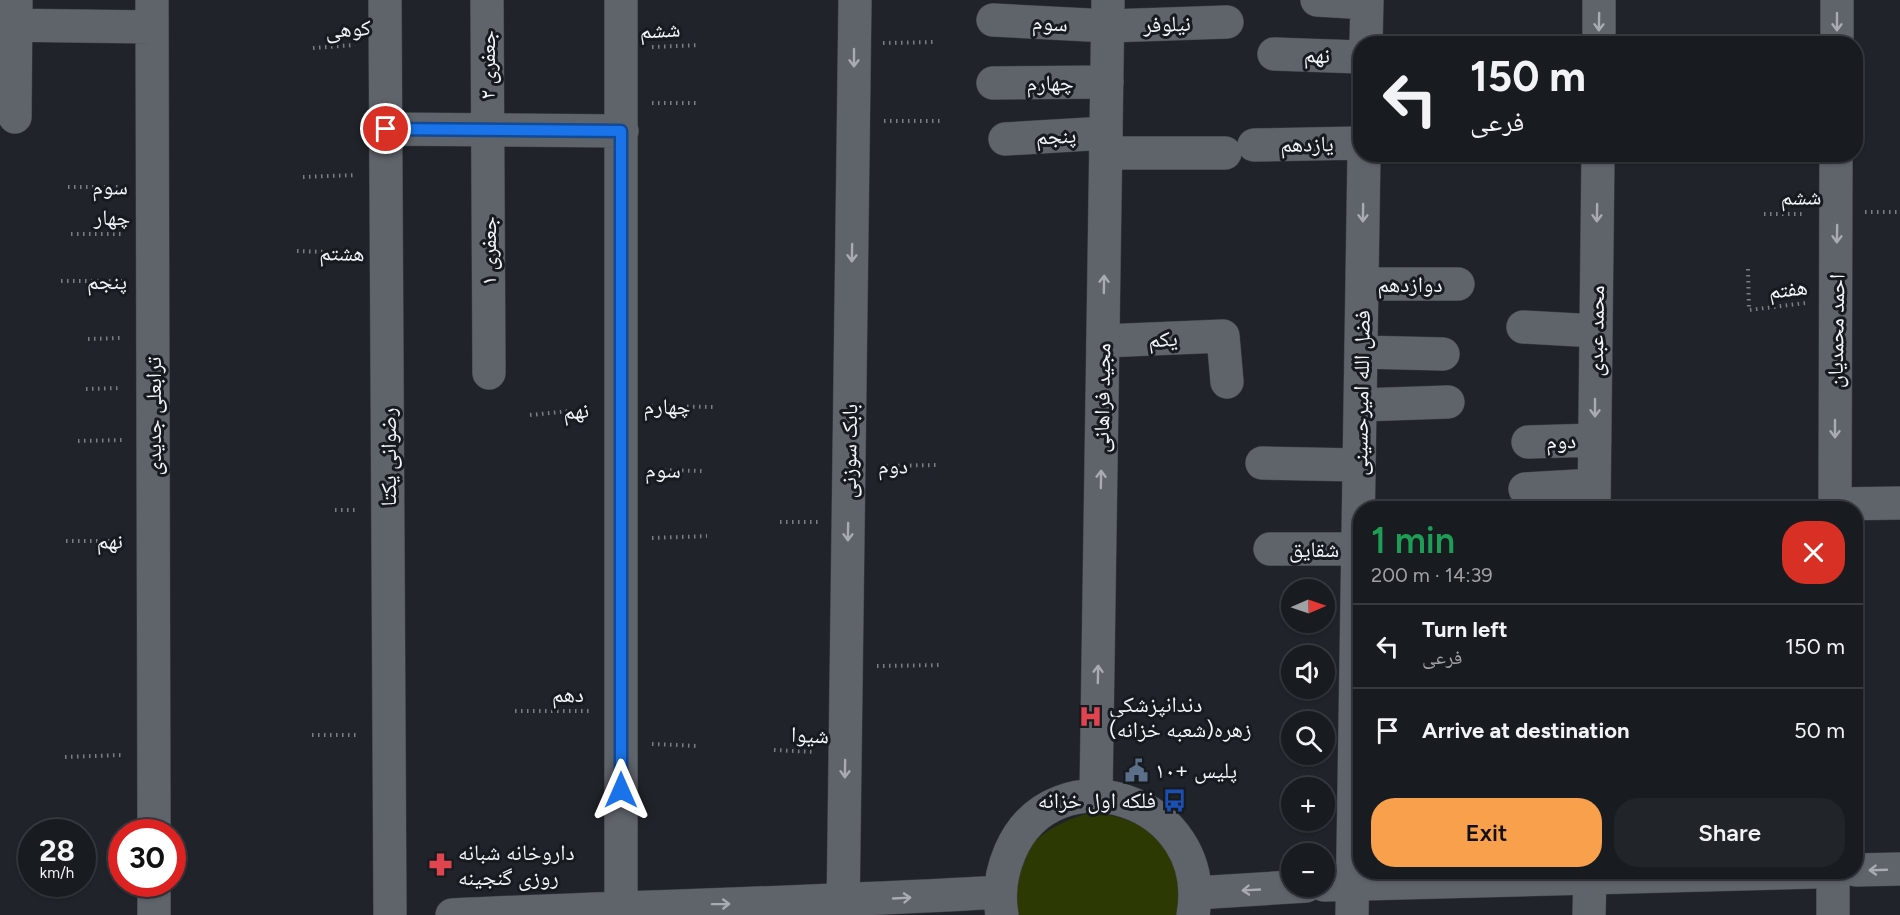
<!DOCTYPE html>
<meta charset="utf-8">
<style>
:root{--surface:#181b20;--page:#212429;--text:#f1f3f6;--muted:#9fa1a5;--line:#36393e;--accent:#f8a04b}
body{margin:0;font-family:Figtree,"Noto Naskh Arabic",sans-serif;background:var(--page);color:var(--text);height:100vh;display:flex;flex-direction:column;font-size:22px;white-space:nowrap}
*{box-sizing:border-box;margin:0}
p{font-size:20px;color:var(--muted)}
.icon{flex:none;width:33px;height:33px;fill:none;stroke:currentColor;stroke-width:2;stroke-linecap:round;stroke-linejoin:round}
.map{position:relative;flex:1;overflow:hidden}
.drawer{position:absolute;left:1353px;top:501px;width:510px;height:378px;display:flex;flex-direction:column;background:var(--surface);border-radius:24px;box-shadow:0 2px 4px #0004,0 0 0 2px var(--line)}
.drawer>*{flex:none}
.banner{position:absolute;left:1353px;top:36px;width:510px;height:126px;border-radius:24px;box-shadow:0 2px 4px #0004,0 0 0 2px var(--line);background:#181b20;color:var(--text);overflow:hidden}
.needle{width:39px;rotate:88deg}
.fabs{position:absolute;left:1281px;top:579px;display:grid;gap:12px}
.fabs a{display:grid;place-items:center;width:54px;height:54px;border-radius:50%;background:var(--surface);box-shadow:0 2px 4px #0004,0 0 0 2px var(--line);font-size:30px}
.speed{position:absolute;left:18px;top:819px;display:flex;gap:12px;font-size:30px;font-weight:700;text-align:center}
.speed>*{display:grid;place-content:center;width:78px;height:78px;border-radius:50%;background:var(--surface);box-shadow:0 2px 4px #0004,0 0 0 2px var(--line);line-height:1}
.speed small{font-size:15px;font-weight:400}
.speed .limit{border:9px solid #d22;background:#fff;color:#111}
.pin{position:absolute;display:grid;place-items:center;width:51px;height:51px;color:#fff;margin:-26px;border:3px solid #fff;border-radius:50%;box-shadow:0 2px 6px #0007}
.me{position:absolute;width:66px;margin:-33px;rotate:0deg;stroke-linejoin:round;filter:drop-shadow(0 0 4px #0008)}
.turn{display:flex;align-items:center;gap:21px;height:126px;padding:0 18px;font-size:27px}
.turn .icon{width:78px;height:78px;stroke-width:2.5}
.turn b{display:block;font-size:42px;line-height:51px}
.round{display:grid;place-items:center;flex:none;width:63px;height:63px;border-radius:24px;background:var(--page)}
.overview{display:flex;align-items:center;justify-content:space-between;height:102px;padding:0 18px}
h1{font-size:36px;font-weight:600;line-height:45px;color:#1e9e55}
.primary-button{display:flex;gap:12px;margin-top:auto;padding:12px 18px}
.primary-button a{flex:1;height:69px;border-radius:24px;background:var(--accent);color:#111;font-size:24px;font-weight:600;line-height:69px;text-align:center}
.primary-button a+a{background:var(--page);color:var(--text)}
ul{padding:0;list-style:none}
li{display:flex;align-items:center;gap:18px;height:84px;padding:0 18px;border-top:2px solid var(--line)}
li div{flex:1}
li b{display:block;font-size:22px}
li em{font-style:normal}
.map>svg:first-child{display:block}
</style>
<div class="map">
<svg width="1900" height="915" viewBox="0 0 1900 915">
<rect width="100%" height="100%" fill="#20242a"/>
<path fill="#2d3903" d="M1090,813C1126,815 1160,828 1175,864C1181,878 1178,900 1179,915H1016C1016,905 1013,892 1015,882C1020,842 1055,822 1090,813Z"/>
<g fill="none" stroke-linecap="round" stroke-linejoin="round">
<defs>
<path id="street" d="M152,0L154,832
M385,0L390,915
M487,0L489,373
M1317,0L1367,3
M993,20L1108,26L1227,22
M0,25L152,27
M1366,44L1367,0
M1599,44V0
M1837,44V0
M1274,54L1360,57
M993,83L1107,82
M15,117L16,0
M386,129L622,131
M1005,139L1106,133
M1254,145L1360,143
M1106,153H1225
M1362,284H1458
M1523,327L1596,331
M1103,341L1223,336L1227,382
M1361,352L1443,354
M1360,405L1448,402
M1528,442L1595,440
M1262,463L1359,465
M1525,489L1594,485
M1835,504L1900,503
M1594,508L1598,154
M1835,508L1836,154
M1270,549H1358
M154,915V884
M621,915V0
M843,915L855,0
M1352,915L1364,154
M1589,915L1590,872
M1833,915V872"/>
<path id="secondary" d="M1096,796L1108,0
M1856,870L1900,869
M1324,885L1815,872
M1196,893L1306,886
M452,915C635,906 817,903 1000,892
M1002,915C998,893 1001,873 1010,852C1054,749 1214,799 1193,915"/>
</defs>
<use href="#street" stroke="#3d4046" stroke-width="34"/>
<use href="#secondary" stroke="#3d4046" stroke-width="34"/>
<path stroke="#7b7f84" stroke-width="4" stroke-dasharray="1.5 4.5" stroke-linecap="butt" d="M883,43L936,42
M652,47L700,45
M313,48L355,45
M652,103H696
M884,121H942
M303,177L356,175
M68,187H122
M1865,212H1900
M1764,214H1806
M71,234H122
M297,251L356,253
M1748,269L1749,310L1805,303
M61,281H122
M88,339L122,338
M86,389L122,388
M651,406L713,407
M530,415L590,409
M78,441L122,440
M880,466L937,465
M652,470L705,471
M335,510H357
M780,522H818
M652,538L707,536
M66,541H123
M877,666L943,665
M515,711H590
M312,735H359
M652,744L698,746
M774,750L815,752
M65,757L123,755"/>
<use href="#street" stroke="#5f636a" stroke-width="33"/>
<use href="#secondary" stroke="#5f636a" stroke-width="33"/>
</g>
<defs><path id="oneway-shaft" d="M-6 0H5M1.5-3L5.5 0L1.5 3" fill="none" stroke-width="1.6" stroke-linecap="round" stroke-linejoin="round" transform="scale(1.5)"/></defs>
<g stroke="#a8acb2">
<use href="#oneway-shaft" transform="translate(1599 22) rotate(91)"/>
<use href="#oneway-shaft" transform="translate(1837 22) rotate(90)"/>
<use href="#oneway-shaft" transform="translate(854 58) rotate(90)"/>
<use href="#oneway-shaft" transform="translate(1363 213) rotate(91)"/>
<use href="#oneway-shaft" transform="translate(1597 213) rotate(91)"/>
<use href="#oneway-shaft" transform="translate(1837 234) rotate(91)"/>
<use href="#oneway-shaft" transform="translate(852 253) rotate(91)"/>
<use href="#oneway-shaft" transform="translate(1104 284) rotate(-89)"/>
<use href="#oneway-shaft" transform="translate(1595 408) rotate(90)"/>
<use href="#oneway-shaft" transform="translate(1835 429) rotate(90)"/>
<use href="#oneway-shaft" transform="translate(1101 479) rotate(-89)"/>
<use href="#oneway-shaft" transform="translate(848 532) rotate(91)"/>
<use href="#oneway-shaft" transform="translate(1098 674) rotate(-89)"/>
<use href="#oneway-shaft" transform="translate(845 769) rotate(91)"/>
<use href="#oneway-shaft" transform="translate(1878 870) rotate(178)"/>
<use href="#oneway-shaft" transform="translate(1251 890) rotate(177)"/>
<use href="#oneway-shaft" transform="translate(902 898) rotate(-3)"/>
<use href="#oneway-shaft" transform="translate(721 904) rotate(-1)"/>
</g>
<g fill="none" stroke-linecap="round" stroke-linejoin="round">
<defs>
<path id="route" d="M386,129L621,131V790"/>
</defs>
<use href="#route" stroke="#114b97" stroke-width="15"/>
<use href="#route" stroke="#1a73e8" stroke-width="10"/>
</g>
<defs>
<symbol id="hospital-bare" viewBox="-9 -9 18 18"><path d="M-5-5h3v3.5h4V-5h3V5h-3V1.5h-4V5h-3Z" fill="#e0444e" stroke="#171b20" stroke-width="2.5" paint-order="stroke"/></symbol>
<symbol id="civic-bare" viewBox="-9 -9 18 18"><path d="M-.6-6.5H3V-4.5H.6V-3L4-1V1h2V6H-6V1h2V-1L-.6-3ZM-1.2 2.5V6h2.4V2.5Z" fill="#5c6f8a" stroke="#171b20" stroke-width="2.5" paint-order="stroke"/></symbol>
<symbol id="bus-bare" viewBox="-9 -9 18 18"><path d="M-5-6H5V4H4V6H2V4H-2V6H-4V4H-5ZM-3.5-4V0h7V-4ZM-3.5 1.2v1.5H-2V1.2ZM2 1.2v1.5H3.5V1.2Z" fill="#1a4fb4" stroke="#171b20" stroke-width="2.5" paint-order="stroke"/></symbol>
<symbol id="pharmacy-bare" viewBox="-9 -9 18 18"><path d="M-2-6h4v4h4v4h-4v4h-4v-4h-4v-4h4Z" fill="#e0444e" stroke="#171b20" stroke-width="2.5" paint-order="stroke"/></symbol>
</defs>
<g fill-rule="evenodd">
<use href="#hospital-bare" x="1074" y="700" width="33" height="33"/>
<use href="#civic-bare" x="1120" y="754" width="33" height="33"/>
<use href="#bus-bare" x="1158" y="784" width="33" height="33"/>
<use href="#pharmacy-bare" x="424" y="848" width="33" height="33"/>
</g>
<g text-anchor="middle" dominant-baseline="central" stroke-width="6" stroke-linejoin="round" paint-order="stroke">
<g font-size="22" fill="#f2f5f9" stroke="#171b20">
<text transform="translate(1050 23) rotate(3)">سوم</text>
<text transform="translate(1167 24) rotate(-2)">نیلوفر</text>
<text transform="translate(348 29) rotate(-4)">کوهی</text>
<text transform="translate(660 30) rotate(-3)">ششم</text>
<text transform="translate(1317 55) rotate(2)">نهم</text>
<text transform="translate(487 65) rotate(-90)">جعفری ۲</text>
<text transform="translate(1050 83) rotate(-1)">چهارم</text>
<text transform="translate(1056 136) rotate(-3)">پنجم</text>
<text transform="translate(1307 144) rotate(-1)">یازدهم</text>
<text transform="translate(110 187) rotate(-1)">سوم</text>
<text transform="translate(1801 197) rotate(-1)">ششم</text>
<text x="112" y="217">چهار</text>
<text transform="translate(488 251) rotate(-90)">جعفری ۱</text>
<text transform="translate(342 253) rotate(1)">هشتم</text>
<text x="107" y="281">پنجم</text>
<text x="1410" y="284">دوازدهم</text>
<text transform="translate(1788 289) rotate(-7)">هفتم</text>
<text transform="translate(1596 331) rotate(-89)">محمد عبدی</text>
<text transform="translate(1836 331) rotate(-89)">احمد محمدیان</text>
<text transform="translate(1163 339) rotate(-3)">یکم</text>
<text transform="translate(1361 393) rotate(-89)">فضل الله امیرحسینی</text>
<text transform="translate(1102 398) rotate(-89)">مجید فراهانی</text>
<text x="667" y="406">چهارم</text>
<text transform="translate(576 411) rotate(-5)">نهم</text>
<text transform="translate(153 416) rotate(-90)">ترابعلی جدیدی</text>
<text transform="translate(1561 441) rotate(-2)">دوم</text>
<text transform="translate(849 451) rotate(-89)">بابک سوزنی</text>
<text transform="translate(388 457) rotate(-90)">رضوانی یکتا</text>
<text transform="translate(893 466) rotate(-1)">دوم</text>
<text transform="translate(663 470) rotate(1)">سوم</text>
<text transform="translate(110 541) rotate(1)">نهم</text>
<text x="1314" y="549">شقایق</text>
<text x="568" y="694">دهم</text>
<text transform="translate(810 735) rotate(2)">شیوا</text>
</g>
<g font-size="22" fill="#f2f5f9" stroke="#171b20" text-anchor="start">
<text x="1109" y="704">دندانپزشکی<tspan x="1109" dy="25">زهره(شعبه خزانه)</tspan></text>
<text x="1155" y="770">پلیس +۱۰</text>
<text x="1156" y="800" text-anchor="end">فلکه اول خزانه</text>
<text x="458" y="852">داروخانه شبانه<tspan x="458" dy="25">روزی گنجینه</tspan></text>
</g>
</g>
</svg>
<div class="fabs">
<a><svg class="needle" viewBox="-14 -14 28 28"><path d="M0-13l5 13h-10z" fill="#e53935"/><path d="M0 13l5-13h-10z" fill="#9fa1a5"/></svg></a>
<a><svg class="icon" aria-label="sound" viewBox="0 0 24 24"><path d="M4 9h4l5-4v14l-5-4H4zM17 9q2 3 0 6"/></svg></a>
<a><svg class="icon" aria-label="search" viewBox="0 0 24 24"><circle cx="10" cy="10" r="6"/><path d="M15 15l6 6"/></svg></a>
<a>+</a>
<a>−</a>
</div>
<div class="speed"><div>28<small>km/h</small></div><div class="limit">30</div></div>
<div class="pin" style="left:386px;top:129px;background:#d93025"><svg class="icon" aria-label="arrive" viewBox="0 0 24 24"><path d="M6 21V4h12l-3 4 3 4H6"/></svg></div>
<svg class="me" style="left:621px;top:790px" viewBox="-20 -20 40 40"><path d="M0-17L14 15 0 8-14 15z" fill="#1a73e8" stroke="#fff" stroke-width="4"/></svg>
<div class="banner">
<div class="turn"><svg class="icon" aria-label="left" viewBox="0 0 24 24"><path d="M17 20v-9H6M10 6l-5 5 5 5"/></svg><div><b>150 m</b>فرعی</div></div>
</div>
<section class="drawer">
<div class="overview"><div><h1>1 min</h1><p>200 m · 14:39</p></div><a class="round" style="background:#d93025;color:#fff"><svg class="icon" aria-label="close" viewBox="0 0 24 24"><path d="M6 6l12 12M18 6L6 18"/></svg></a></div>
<ul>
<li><svg class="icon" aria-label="left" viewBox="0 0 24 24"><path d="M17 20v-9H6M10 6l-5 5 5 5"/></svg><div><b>Turn left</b><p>فرعی</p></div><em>150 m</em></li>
<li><svg class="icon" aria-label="arrive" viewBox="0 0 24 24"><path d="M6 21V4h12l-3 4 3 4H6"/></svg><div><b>Arrive at destination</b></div><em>50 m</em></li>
</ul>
<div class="primary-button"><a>Exit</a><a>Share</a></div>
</section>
</div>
